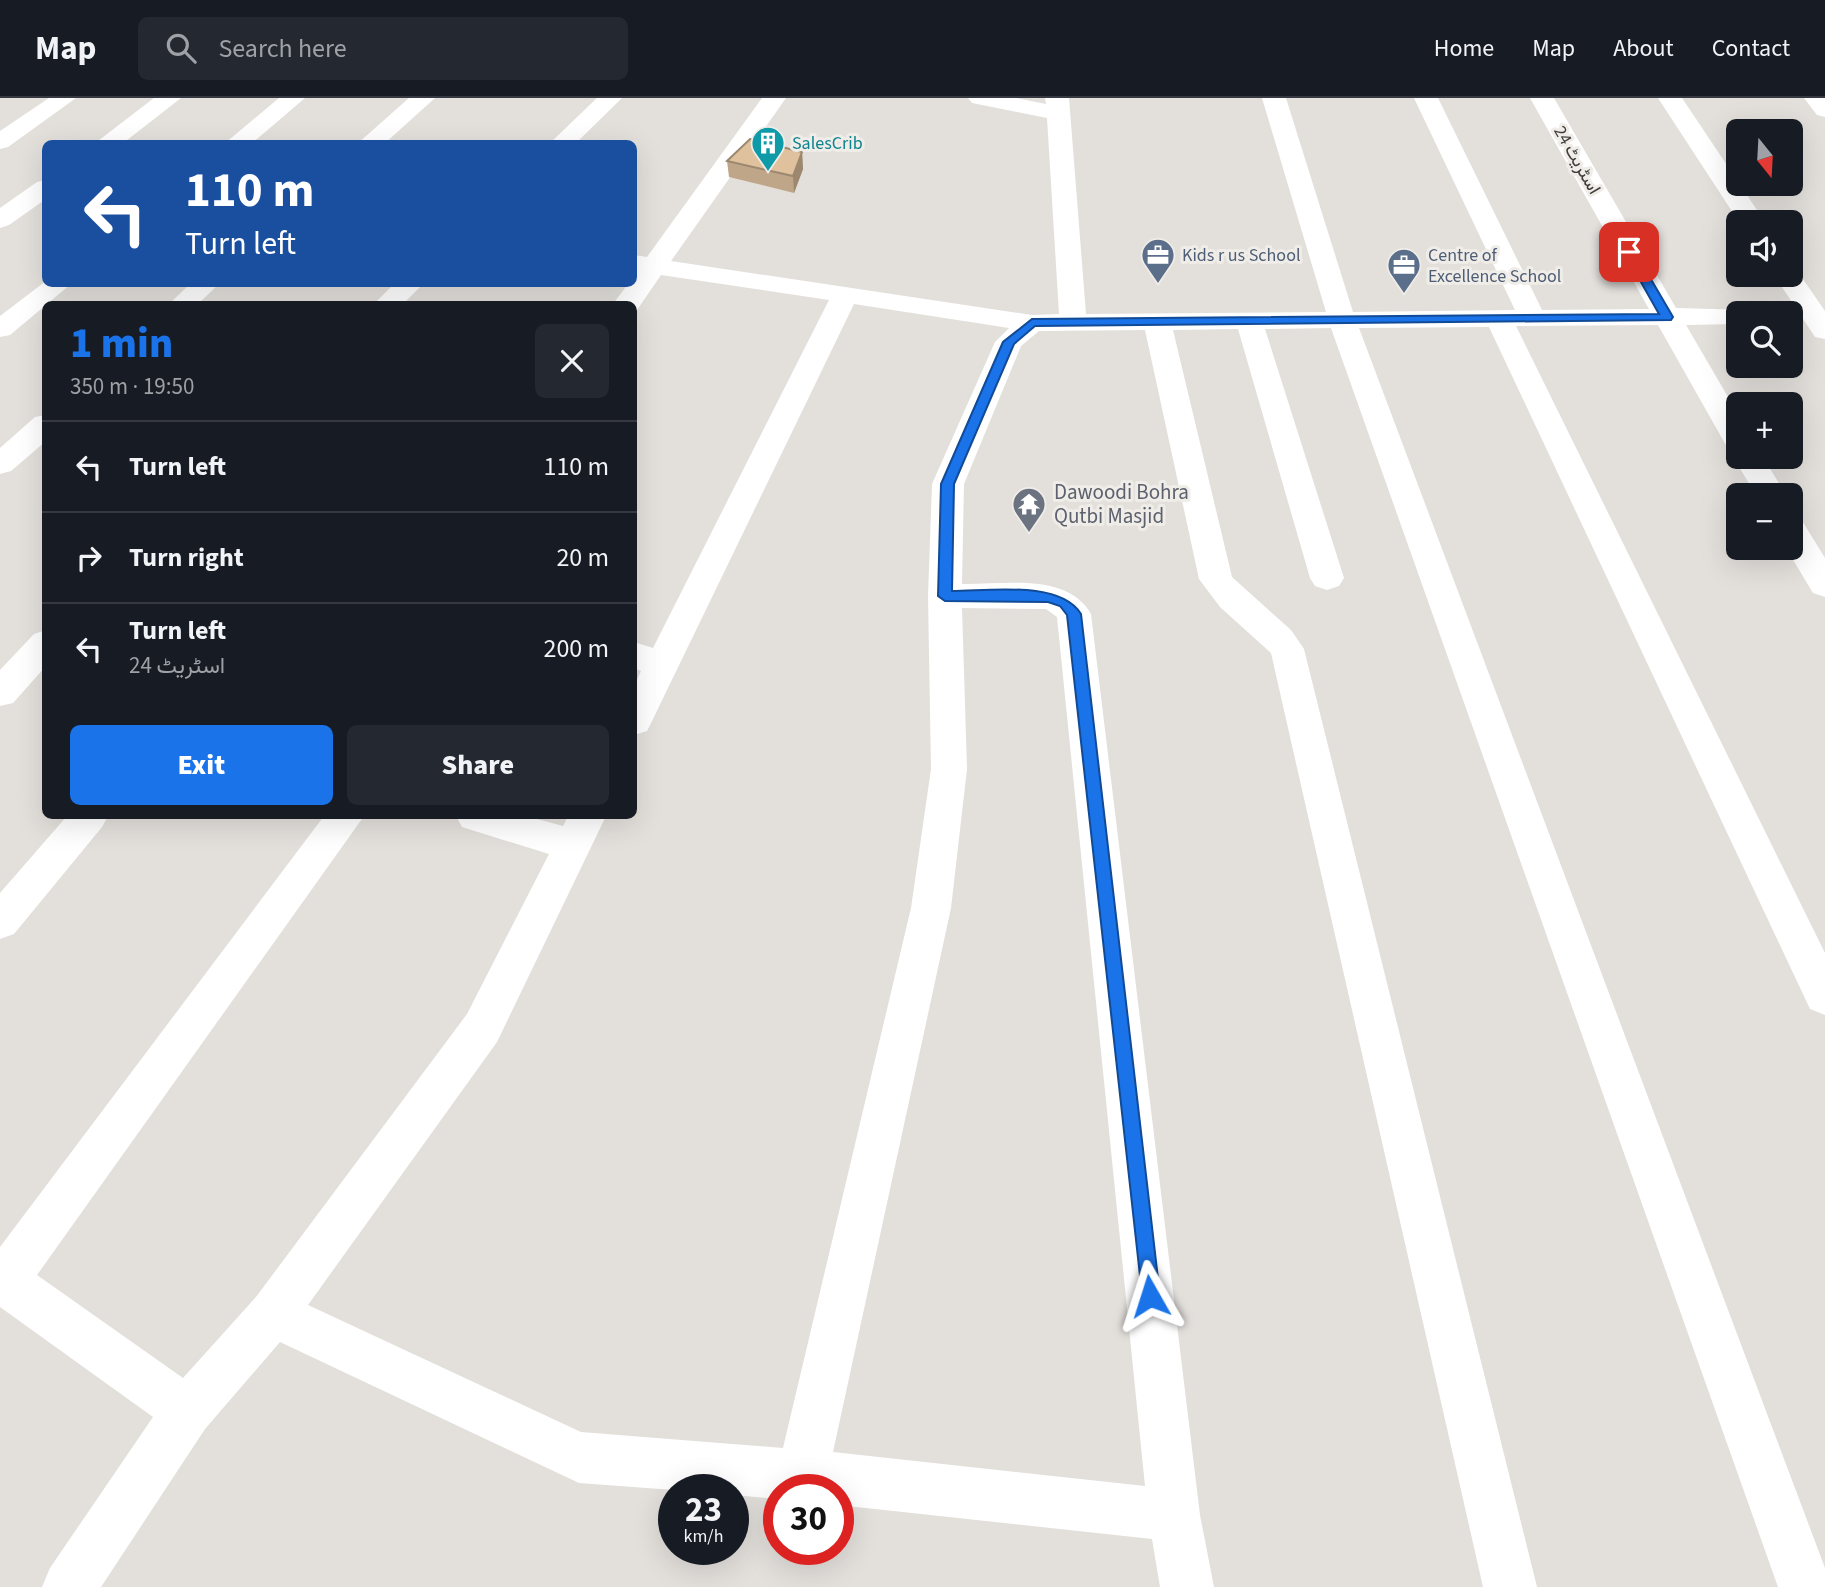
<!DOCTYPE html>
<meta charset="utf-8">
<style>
:root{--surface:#171b24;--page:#242831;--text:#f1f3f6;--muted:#9ea1a6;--line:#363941;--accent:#1a73e8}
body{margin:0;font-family:"Source Sans 3",Vazirmatn,sans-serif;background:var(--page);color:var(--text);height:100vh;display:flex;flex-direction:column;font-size:26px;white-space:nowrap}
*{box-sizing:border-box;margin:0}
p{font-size:23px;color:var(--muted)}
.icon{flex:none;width:38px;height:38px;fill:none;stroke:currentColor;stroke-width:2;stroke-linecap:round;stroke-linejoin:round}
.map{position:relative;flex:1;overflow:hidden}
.details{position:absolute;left:42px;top:203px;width:595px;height:518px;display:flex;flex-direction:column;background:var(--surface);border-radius:10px;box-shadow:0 7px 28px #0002}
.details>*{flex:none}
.banner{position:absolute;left:42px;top:42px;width:595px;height:147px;border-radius:10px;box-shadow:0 7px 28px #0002;background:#1a4fa0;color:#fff;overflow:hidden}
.needle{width:46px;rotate:162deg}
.tools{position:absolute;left:1726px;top:21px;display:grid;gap:14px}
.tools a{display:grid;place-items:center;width:77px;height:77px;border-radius:10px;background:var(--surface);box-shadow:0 7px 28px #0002;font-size:35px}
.speed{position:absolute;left:658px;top:1376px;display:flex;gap:14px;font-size:35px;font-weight:700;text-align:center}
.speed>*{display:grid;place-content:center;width:91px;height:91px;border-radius:50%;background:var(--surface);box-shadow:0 7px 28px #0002;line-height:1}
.speed small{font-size:18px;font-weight:400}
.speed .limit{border:10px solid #d22;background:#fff;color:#111}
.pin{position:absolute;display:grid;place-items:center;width:60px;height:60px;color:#fff;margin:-30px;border-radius:14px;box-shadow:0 4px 10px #0006}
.me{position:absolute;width:77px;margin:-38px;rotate:354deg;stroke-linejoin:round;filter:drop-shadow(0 0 5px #0008)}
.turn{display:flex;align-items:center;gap:24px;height:147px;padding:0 28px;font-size:32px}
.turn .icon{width:91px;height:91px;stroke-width:2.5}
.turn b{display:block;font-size:49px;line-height:60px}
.round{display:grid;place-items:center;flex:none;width:74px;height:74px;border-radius:10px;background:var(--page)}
.overview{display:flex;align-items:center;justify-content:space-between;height:119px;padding:0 28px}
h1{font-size:42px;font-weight:800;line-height:52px;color:var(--accent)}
.button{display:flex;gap:14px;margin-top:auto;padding:14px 28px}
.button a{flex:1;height:80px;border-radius:10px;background:var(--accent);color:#fff;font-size:28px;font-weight:800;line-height:80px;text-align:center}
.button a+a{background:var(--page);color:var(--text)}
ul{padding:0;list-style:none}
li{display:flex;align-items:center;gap:21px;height:91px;padding:0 28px;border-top:2px solid var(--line)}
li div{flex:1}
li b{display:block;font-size:26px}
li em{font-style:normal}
header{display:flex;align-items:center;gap:42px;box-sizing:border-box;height:98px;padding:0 35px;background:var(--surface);border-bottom:2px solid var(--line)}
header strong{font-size:33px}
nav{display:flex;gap:38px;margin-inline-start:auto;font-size:24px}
.search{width:490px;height:63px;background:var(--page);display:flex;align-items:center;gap:18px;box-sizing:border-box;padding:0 24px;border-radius:10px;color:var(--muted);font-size:26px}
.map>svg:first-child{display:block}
</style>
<header>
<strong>Map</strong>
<div class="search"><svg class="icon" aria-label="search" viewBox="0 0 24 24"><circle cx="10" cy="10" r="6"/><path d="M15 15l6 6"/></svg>Search here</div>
<nav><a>Home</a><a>Map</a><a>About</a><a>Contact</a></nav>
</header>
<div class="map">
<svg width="1825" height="1489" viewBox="0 0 1825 1489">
<rect width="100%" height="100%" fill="#e3e0dc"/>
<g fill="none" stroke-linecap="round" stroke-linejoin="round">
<path fill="#fff" fill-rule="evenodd" d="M49,0H76L8,49L0,51V33Z
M154,0H181L122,46H94Z
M279,0H305L251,46H224Z
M409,0H435L384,46H357Z
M597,0H622L575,46H549Z
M762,0H786L671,163L1032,217L1059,216L1047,20L972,5L968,0H1016L1046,6L1045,0H1069L1086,216L1326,214L1262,0H1286L1353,214L1515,212L1414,0H1438L1542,212L1649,211L1530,0H1554L1676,210L1748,212L1750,215H1738V226L1686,227L1738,316V352L1727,349L1723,342L1658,227L1516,228L1825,855V917L1810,911L1489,229L1359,230L1825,1470V1489H1778L1331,230L1265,231L1344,480L1339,488L1327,492L1315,488L1310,480L1238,231L1173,232L1232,479L1291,532L1304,551L1537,1489H1483L1271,555L1220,509L1199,481L1145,232L1039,233L1021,248L964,386L962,486C1004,487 1067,474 1091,516L1200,1417L1214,1489H1160L1152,1441L838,1407V1391H779V1401L733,1397V1391L674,1392L579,1385L280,1244L205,1331L101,1489H42L50,1470L153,1319L0,1209V1149L324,718H364L37,1177L183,1280L256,1199L467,916L549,756L462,729L456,718H526L563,728L568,718H606L497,944L308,1207L581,1334L783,1350L911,810L931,671L928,498L932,386L995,244L1009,230L854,206L652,623L647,633L634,637V589L641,573L634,570V544L653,550L829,202L661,177L637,212L634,213V206H613L628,186H634L637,173H634V157L647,159ZM962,510L1046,511L1057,519L1145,1388L833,1354L951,810L967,671Z
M1658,0H1682L1765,124H1739Z
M1804,0H1825V19L1817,17Z
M46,82V101L9,127L0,130V110L37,84Z
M1790,170L1796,171L1825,213V241L1815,239L1774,177H1790Z
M46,183V186H71L10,237L0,239V218Z
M190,186H219L198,206H169Z
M394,186H423L403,206H374Z
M46,317V343L11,373L0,376V350L35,319Z
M1737,352L1738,359H1763L1786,397H1756L1733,359Z
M1790,418L1801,421L1825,460V499L1813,495L1786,450H1790Z
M46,532V568L13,605L0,608V572L34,536Z
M67,718H108L102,729L14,836L0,841V795Z"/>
</g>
<path fill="#c0a688" d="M802,54L803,71L794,95L729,79L727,63Z"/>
<path fill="#9c876f" d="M802,54L803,71L794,95L793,78Z"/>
<path fill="#dfc19e" stroke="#9c876f" stroke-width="2" d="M750,41L802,54L793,78L727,63Z"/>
<path fill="#1a73e8" stroke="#114b97" stroke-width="2" d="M1629,150L1635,154L1673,219L1671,222L1035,228L1014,246L954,386L952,493C989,493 1060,482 1081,516L1160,1198L1157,1205L1150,1208L1143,1205L1067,517L1060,508L1048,504L945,503L938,498L941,386L1003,244L1032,221L1659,216L1624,154Z"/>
<defs>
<symbol id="building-pin" viewBox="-11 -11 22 30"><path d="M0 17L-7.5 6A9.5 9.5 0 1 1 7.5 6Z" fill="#0f9aa8" stroke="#f0ede9"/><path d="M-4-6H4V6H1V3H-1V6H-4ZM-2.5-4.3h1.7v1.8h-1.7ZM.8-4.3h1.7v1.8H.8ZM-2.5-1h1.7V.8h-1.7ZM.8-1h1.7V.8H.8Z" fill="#fff"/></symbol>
<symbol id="office-pin" viewBox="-11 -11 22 30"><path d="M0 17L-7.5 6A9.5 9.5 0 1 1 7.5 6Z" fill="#5c6f8a" stroke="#f0ede9"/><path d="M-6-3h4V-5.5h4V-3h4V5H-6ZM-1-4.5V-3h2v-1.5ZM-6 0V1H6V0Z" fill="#fff"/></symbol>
<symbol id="temple-pin" viewBox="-11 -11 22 30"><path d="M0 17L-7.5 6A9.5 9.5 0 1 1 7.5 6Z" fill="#6b7280" stroke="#f0ede9"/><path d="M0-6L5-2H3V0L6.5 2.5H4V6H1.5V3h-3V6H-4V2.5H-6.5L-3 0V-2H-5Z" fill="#fff"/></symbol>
</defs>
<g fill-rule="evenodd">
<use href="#building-pin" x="749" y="26" width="38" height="52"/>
<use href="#office-pin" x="1139" y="138" width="38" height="52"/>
<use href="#office-pin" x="1385" y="148" width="38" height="52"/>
<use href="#temple-pin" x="1010" y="387" width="38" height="52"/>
</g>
<g text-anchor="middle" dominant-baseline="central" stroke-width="6" stroke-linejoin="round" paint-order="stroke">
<g font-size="18" fill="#0d838f" stroke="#f0ede9" text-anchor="start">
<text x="792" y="45">SalesCrib</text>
</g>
<g font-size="18" fill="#3e3c3b" stroke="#f0ede9">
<text transform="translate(1577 62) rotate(60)">اسٹریٹ 24</text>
</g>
<g font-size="18" fill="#4e5e75" stroke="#f0ede9" text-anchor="start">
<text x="1182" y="157">Kids r us School</text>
<text x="1428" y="157">Centre of<tspan x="1428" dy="21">Excellence School</tspan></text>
</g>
<g font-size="21" fill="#5b616d" stroke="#f0ede9" text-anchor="start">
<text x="1054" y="394">Dawoodi Bohra<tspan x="1054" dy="24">Qutbi Masjid</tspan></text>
</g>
</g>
</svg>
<div class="tools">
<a><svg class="needle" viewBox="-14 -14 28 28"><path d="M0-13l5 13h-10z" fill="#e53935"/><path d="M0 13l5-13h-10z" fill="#9ea1a6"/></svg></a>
<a><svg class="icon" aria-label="sound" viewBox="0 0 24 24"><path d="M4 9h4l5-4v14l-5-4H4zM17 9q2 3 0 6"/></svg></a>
<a><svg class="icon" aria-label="search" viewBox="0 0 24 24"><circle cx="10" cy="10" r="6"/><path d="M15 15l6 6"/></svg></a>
<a>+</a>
<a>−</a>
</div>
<div class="speed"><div>23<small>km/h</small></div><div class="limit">30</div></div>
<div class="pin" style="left:1629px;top:154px;background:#d93025"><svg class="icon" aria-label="arrive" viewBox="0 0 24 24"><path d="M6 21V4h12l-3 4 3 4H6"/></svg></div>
<svg class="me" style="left:1150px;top:1198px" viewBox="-20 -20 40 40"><path d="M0-17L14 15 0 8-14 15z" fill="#1a73e8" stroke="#fff" stroke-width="4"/></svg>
<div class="banner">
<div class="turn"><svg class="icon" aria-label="left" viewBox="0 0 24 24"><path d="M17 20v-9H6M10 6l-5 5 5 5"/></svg><div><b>110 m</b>Turn left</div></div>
</div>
<section class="details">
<div class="overview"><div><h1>1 min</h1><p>350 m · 19:50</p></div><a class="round"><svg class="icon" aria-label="close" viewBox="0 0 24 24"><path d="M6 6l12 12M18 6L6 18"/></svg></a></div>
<ul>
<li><svg class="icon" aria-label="left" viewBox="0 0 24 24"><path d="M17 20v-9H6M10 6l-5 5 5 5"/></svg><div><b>Turn left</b></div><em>110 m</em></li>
<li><svg class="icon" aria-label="right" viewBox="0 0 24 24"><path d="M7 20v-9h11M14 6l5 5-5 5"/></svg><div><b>Turn right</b></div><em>20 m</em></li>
<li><svg class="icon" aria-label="left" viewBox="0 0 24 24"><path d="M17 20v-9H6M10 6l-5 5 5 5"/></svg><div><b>Turn left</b><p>اسٹریٹ 24</p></div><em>200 m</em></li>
</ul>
<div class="button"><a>Exit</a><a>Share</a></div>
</section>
</div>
